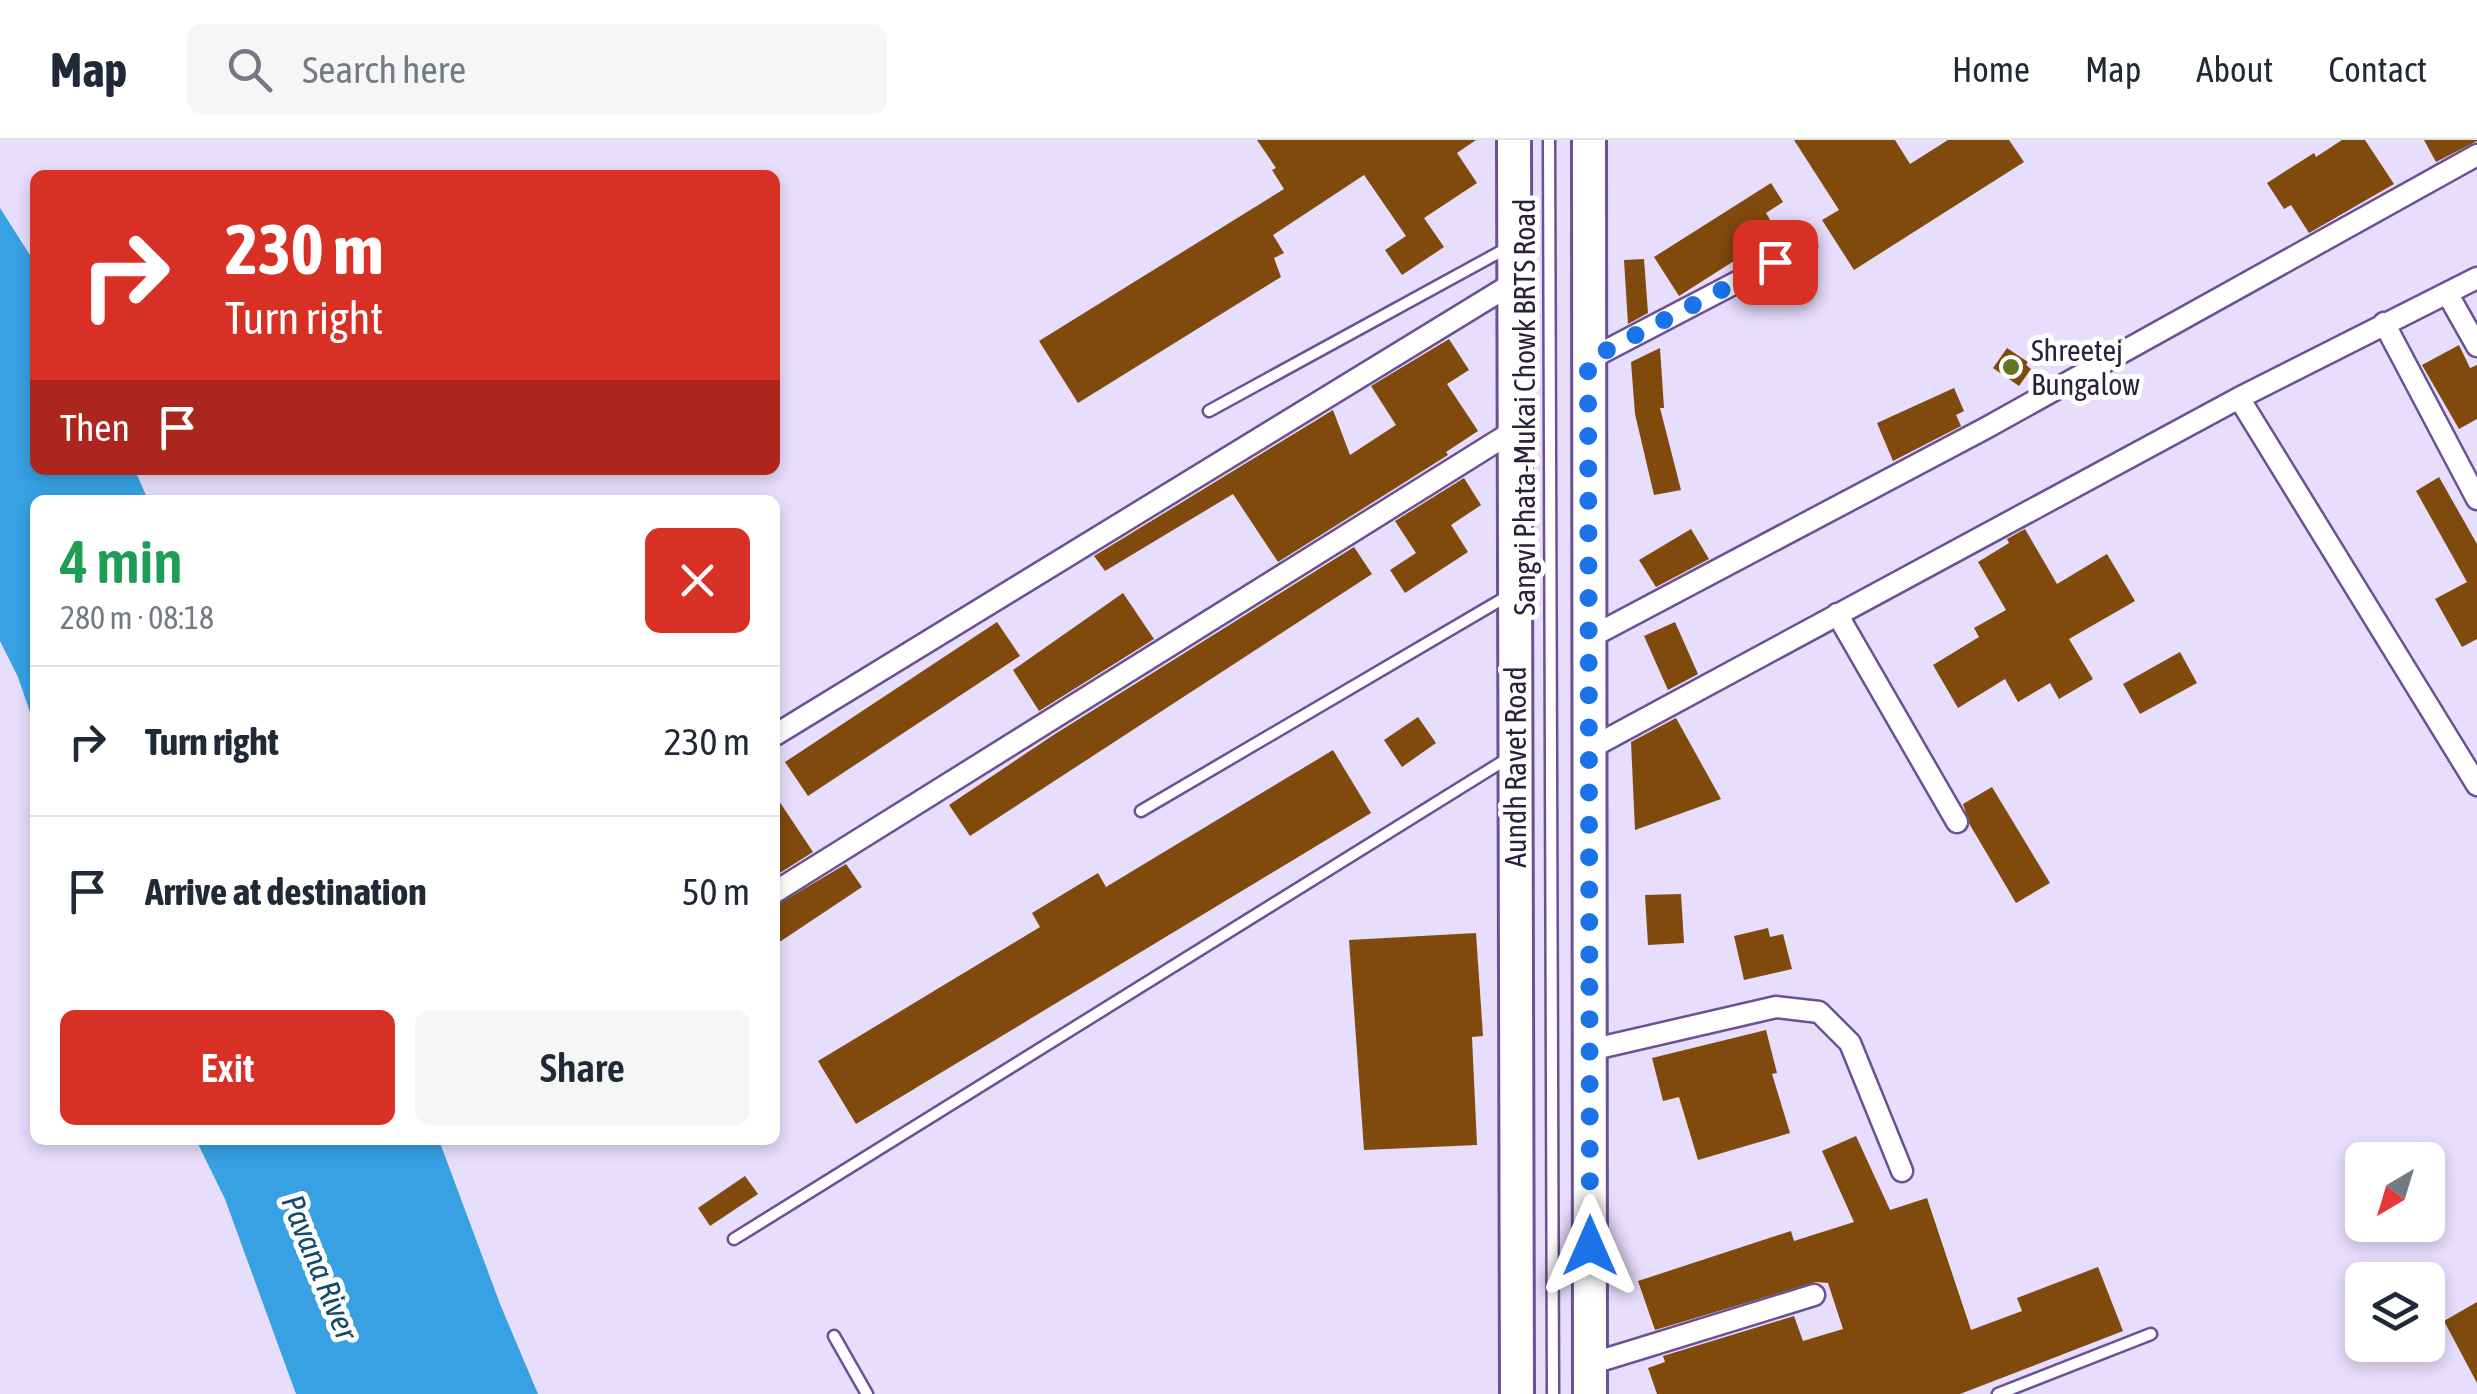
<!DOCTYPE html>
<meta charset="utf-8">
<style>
:root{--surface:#fff;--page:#f6f6f7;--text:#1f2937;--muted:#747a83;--line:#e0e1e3;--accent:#d93025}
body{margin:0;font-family:"Asap Condensed",sans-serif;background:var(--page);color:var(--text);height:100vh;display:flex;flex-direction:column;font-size:38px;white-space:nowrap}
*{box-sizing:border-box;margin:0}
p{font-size:32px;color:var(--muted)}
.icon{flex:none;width:55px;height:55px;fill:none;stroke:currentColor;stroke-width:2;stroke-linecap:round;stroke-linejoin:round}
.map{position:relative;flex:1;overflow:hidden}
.sheet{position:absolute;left:30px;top:355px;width:750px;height:650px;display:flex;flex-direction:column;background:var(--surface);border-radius:15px;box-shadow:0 5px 15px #0003}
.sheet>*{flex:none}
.hud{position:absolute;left:30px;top:30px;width:750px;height:305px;border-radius:15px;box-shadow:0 5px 15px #0003;background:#d93025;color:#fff;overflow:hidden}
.needle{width:65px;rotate:218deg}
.tools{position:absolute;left:2345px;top:1002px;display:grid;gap:20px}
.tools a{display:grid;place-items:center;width:100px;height:100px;border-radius:15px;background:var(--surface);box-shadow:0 5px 15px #0003;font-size:50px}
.pin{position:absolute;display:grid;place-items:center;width:85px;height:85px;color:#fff;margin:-42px;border-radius:20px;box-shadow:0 5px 15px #0006}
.me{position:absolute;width:110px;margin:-55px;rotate:0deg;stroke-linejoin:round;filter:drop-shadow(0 0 8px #0008)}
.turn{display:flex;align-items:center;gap:35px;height:210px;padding:0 30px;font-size:45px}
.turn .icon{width:130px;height:130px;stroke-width:2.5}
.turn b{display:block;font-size:70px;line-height:85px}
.then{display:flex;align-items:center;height:95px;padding:0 30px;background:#0003;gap:20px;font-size:38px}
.round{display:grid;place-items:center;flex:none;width:105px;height:105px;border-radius:15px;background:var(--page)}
.overview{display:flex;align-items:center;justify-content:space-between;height:170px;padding:0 30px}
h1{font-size:60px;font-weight:600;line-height:75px;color:#1e9e55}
.action{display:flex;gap:20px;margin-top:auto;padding:20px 30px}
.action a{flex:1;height:115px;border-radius:15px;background:var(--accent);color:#fff;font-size:40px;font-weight:600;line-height:115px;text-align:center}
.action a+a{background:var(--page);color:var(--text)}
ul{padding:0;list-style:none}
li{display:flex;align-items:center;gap:30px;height:150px;padding:0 30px;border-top:2px solid var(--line)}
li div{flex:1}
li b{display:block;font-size:38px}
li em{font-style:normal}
header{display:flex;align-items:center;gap:60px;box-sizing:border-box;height:140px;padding:0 50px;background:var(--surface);border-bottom:2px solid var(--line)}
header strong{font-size:48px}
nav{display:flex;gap:55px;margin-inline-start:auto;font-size:35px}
.search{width:700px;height:90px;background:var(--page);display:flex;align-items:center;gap:25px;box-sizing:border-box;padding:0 35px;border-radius:15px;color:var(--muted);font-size:38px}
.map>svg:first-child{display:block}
</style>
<header>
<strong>Map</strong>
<div class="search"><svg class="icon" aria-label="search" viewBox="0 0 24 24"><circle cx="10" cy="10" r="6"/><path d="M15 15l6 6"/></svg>Search here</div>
<nav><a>Home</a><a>Map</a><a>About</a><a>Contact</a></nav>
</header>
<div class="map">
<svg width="2477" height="1254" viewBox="0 0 2477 1254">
<rect width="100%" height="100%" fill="#e7ddfc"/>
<path fill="#37a1e3" d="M0,68L35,123V330H135L148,360H35V587L18,537L0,501Z
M196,1000H439L500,1164L538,1254H296L225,1059Z"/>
<path fill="#814a0d" d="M1257,0H1476L1457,13L1477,43L1424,78L1444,107L1402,135L1385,110L1406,96L1364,35L1273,95L1284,113L1274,118L1281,137L1078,263L1039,201L1284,49L1272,30L1276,28Z
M1794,0H1895L1910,24L1948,0H2009L2024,22L1854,130L1822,80L1839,70Z
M2342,0H2365L2394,44L2309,93L2291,65L2284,69L2267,43L2314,13L2316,17Z
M2424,0H2477V1L2436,22Z
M1771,43L1783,62L1766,73L1778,93L1679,156L1654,117Z
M1644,119L1648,173L1628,184L1624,120Z
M1449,199L1469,230L1447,244L1478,291L1446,312L1448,315L1278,422L1233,354L1105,431L1094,416L1333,270L1350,315L1396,285L1371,246Z
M2459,205L2470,228L2477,225V279L2459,289L2422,225Z
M1660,208L1664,268H1660L1681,350L1654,355L1635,274L1631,222Z
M2007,208L2028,222L2026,225L2031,229L2019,246L1993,228Z
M1954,248L1964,271L1956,275L1961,286L1893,321L1877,283Z
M2439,337L2477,404V499L2462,507L2435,459L2467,442L2416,351Z
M1464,338L1481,365L1451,385L1468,412L1405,453L1390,430L1416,413L1395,381Z
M1691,389L1709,419L1656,447L1639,420Z
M2025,389L2057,444L2107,414L2135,461L2069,499L2093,539L2059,559L2050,543L2018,562L2005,539L1958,568L1933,525L1979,497L1974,488L2006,470L1978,422L2009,403L2007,399Z
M1354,407L1372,434L970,696L949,665L1055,594Z
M1123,453L1154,499L1039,571L1013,530Z
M997,482L1020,516L808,656L785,622Z
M1675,482L1698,534L1668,550L1644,496Z
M2180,512L2197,543L2140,574L2123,544Z
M1418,577L1436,603L1402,627L1384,600Z
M1676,578L1721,659L1635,690L1631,602Z
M1333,610L1371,673L856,984L818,921L1040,787L1032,773L1098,733L1106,747Z
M1992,647L2050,743L2016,763L1970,685L1963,664Z
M775,655L813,712L775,736Z
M846,724L862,747L775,805V766Z
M1681,754L1684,803L1648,805L1645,755Z
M1768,788L1770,797L1783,794L1792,829L1744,840L1734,796Z
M1476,793L1483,896L1472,897L1477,1005L1364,1010L1349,800Z
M1766,890L1777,933L1772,934L1790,993L1698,1020L1679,957L1663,961L1652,918Z
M1856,996L1890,1070L1927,1058L1971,1190L2022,1171L2017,1158L2098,1127L2123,1191L1960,1254H1657L1648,1228L1665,1222L1663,1216L1794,1176L1803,1201L1843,1189L1828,1143L1816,1142L1655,1190L1638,1141L1791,1091L1794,1101L1854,1082L1822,1011Z
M745,1036L758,1054L710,1086L698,1068Z
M2477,1162V1243L2444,1181Z"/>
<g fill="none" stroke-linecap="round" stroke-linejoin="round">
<defs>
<path id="service" d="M1549,0L1553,1254
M1209,271L1509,107
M1141,671L1511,454
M734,1099L1510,617
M834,1196L867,1254
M1998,1254L2151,1194"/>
<path id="minor" d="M2447,153L2477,206
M2384,183L2477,359
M1588,220L1806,106
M2239,258L2477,645
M1837,474L1957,682
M1589,498L1986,288L2477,15
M775,595L1515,142
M1589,609L2239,258L2477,138
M775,752L1515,290
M1590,910L1776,867L1819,872L1850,903L1902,1031
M1590,1224L1814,1155"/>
<path id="primary" d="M1514,0L1517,1254
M1589,0L1590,1254"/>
</defs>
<use href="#service" stroke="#6b5193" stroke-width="15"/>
<use href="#minor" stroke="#6b5193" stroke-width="25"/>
<use href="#primary" stroke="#6b5193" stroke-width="38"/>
<use href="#service" stroke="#fff" stroke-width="10"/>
<use href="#minor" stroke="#fff" stroke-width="20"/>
<use href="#primary" stroke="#fff" stroke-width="32"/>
</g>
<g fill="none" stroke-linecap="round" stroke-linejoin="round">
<path stroke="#1a73e8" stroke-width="18" stroke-dasharray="0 32.4" d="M1590,1106L1588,220L1775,122"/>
</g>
<circle fill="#637524" stroke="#fff" stroke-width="4" cx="2011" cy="227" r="10"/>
<g text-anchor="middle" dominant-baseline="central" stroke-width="10" stroke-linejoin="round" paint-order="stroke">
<g font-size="30" fill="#2c203d" stroke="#fff" text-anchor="start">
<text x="2031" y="210">Shreetej<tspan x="2031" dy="34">Bungalow</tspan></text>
</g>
<g font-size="30" fill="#2c203d" stroke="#fff">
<text transform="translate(1524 267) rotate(-90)">Sangvi Phata-Mukai Chowk BRTS Road</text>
<text transform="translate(1515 627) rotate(-90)">Aundh Ravet Road</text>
</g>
<g font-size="32" font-style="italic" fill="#134a6c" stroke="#fff">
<text transform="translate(320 1127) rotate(68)">Pavana River</text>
</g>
</g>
</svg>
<div class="tools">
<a><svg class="needle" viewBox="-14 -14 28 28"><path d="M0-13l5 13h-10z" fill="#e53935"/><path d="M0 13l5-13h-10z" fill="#747a83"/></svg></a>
<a><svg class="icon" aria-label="layers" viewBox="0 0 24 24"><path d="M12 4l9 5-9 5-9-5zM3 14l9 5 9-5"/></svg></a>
</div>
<div class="pin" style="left:1775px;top:122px;background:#d93025"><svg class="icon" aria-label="arrive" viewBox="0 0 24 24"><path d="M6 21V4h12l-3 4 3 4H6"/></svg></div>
<svg class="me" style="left:1590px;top:1106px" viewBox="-20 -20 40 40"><path d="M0-17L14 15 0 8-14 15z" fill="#1a73e8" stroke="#fff" stroke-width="4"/></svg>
<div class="hud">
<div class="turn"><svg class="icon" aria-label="right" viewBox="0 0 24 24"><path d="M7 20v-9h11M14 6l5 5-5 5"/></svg><div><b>230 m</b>Turn right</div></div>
<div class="then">Then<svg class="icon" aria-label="arrive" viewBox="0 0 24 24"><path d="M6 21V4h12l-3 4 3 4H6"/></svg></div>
</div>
<section class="sheet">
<div class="overview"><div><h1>4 min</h1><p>280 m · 08:18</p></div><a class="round" style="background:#d93025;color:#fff"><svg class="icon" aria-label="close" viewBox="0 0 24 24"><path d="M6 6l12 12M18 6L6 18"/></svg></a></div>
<ul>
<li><svg class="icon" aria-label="right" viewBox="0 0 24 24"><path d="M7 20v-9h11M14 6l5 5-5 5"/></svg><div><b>Turn right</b></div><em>230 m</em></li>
<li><svg class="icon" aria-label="arrive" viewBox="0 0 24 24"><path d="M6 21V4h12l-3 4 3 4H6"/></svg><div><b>Arrive at destination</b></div><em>50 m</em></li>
</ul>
<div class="action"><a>Exit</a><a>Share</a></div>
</section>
</div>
